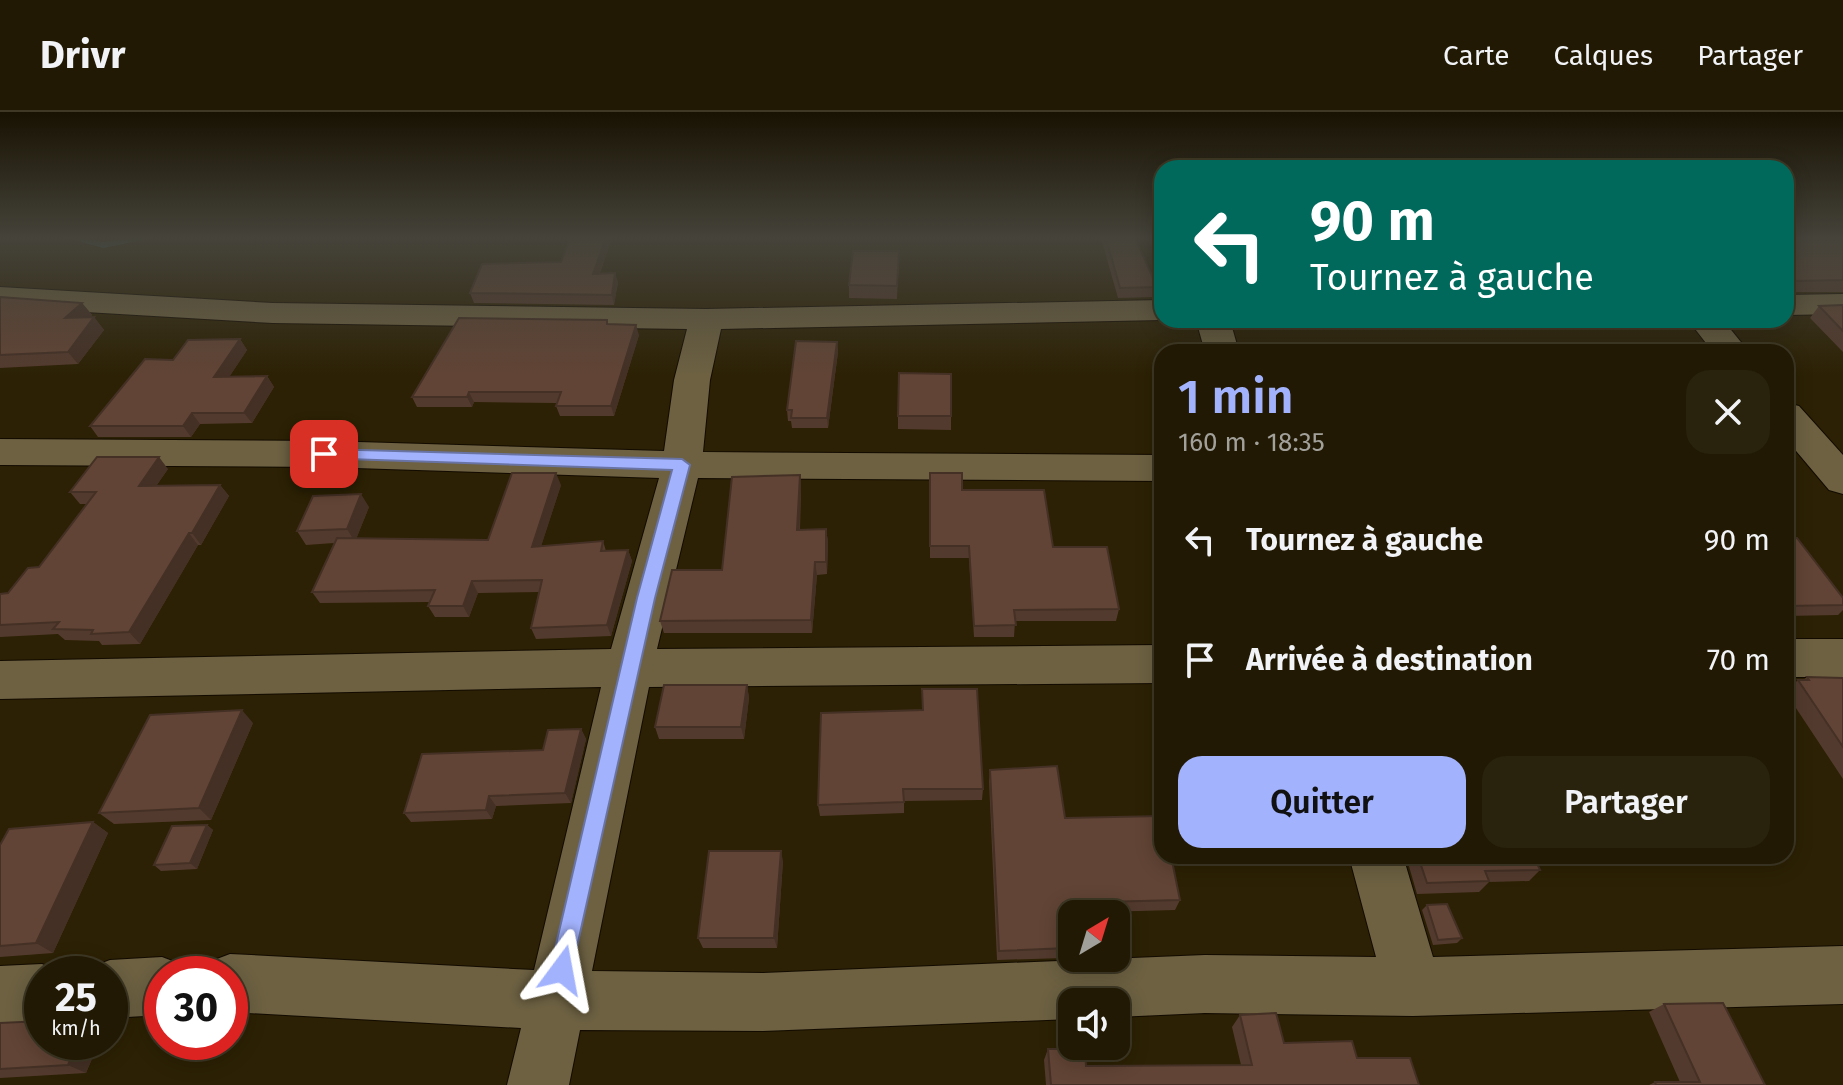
<!DOCTYPE html>
<html lang="fr">
<meta charset="utf-8">
<style>
:root{--surface:#211903;--page:#29220d;--text:#f1f3f6;--muted:#a2a09a;--line:#3e3825;--accent:#a2b2fd}
body{margin:0;font-family:"Fira Sans",sans-serif;background:var(--page);color:var(--text);height:100vh;display:flex;flex-direction:column;font-size:30px;white-space:nowrap}
*{box-sizing:border-box;margin:0}
p{font-size:26px;color:var(--muted)}
.icon{flex:none;width:44px;height:44px;fill:none;stroke:currentColor;stroke-width:2;stroke-linecap:round;stroke-linejoin:round}
.map{position:relative;flex:1;overflow:hidden}
.sheet{position:absolute;left:1154px;top:232px;width:640px;height:520px;display:flex;flex-direction:column;background:var(--surface);border-radius:24px;box-shadow:0 4px 20px #0003,0 0 0 2px var(--line)}
.sheet>*{flex:none}
.banner{position:absolute;left:1154px;top:48px;width:640px;height:168px;border-radius:24px;box-shadow:0 4px 20px #0003,0 0 0 2px var(--line);background:#00695c;color:#fff;overflow:hidden}
.needle{width:52px;rotate:38deg}
.fabs{position:absolute;left:1058px;top:788px;display:grid;gap:16px}
.fabs a{display:grid;place-items:center;width:72px;height:72px;border-radius:16px;background:var(--surface);box-shadow:0 4px 20px #0003,0 0 0 2px var(--line);font-size:40px}
.speed{position:absolute;left:24px;top:844px;display:flex;gap:16px;font-size:40px;font-weight:700;text-align:center}
.speed>*{display:grid;place-content:center;width:104px;height:104px;border-radius:50%;background:var(--surface);box-shadow:0 4px 20px #0003,0 0 0 2px var(--line);line-height:1}
.speed small{font-size:20px;font-weight:400}
.speed .limit{border:12px solid #d22;background:#fff;color:#111}
.pin{position:absolute;display:grid;place-items:center;width:68px;height:68px;color:#fff;margin:-34px;border-radius:16px;box-shadow:0 4px 12px #0006}
.me{position:absolute;width:88px;margin:-44px;rotate:13deg;stroke-linejoin:round;filter:drop-shadow(0 0 6px #0008)}
.turn{display:flex;align-items:center;gap:28px;height:168px;padding:0 24px;font-size:36px}
.turn .icon{width:104px;height:104px;stroke-width:2.5}
.turn b{display:block;font-size:56px;line-height:68px}
.round{display:grid;place-items:center;flex:none;width:84px;height:84px;border-radius:24px;background:var(--page)}
.summary{display:flex;align-items:center;justify-content:space-between;height:136px;padding:0 24px}
h1{font-size:48px;font-weight:600;line-height:60px;color:var(--accent)}
.button{display:flex;gap:16px;margin-top:auto;padding:16px 24px}
.button a{flex:1;height:92px;border-radius:24px;background:var(--accent);color:#111;font-size:32px;font-weight:600;line-height:92px;text-align:center}
.button a+a{background:var(--page);color:var(--text)}
ul{padding:0;list-style:none}
li{display:flex;align-items:center;gap:24px;height:120px;padding:0 24px}
li div{flex:1}
li b{display:block;font-size:30px}
li em{font-style:normal}
header{display:flex;align-items:center;gap:48px;box-sizing:border-box;height:112px;padding:0 40px;background:var(--surface);border-bottom:2px solid var(--line)}
header strong{font-size:38px}
nav{display:flex;gap:44px;margin-inline-start:auto;font-size:28px}
.map>svg:first-child{display:block}
</style>
<header>
<strong>Drivr</strong>
<nav><a>Carte</a><a>Calques</a><a>Partager</a></nav>
</header>
<div class="map">
<svg width="1843" height="973" viewBox="0 0 1843 973">
<rect width="100%" height="100%" fill="#2c2104"/>
<g fill="none" stroke-linecap="round" stroke-linejoin="round">
<path fill="#2e7a81" fill-rule="evenodd" d="M68,126H85L103,130L129,126H153L103,136Z"/>
<defs>
<path id="minor" d="M0,175L273,191L706,197L1162,188V208L721,217L710,268L703,340L1162,343V369L698,366L657,537L1162,533V571L649,575L592,859L763,861L1205,843L1376,845L1349,744H1403L1433,845L1843,834V892L1413,904L1205,901L1116,905V890H1072V907L763,919L580,918L569,973H507L521,916L230,900V862H205L209,850L230,842L534,858L601,575L0,587V549L611,537L659,366L324,355L0,353V327L324,329L664,339L674,268L687,217L273,211L0,195Z
M1843,182V202L1786,203V183Z
M1196,208H1230L1239,240H1205Z
M1688,208H1723L1749,240H1713Z
M1786,291L1799,294L1843,343V382L1829,378L1786,327Z
M1786,527H1843V565H1786Z
M162,845L183,853L186,862H162V903L110,906V862H87L89,856L110,848Z
M42,852L63,862H42V910L0,912V854Z"/>
</defs>
<use href="#minor" stroke="#130b00" stroke-width="2"/>
<use href="#minor" fill="#6d6142" fill-rule="evenodd"/>
</g>
<path fill="#533a2e" d="M612,126L600,161L618,170L614,193L474,191L470,181L561,150Z
M1101,126H1135L1157,175L1154,185L1118,186Z
M1786,126H1843V180H1786Z
M899,139L897,187L849,186V173Z
M0,185L82,191L92,203L89,206L94,205L104,218L78,252L0,256Z
M1843,193V240L1810,206L1819,194Z
M608,212L639,223L614,304H560L556,294L557,291L474,290L472,295H417L412,285Z
M240,227L247,238L229,265L267,264L274,275L252,311L200,312L191,325H98L90,314L173,248Z
M837,230L838,240L828,316H792L791,309H788L787,298Z
M898,304H951V318L898,317Z
M168,357L156,374L220,373L229,384L201,433H198L140,532L102,533L99,529L65,528L58,522L0,525V482L8,481L39,455L87,392H80L70,380Z
M930,361L962,378L1053,435L1119,497L1116,509H1015L1014,525H974L969,446H930Z
M800,363L801,376L800,418L826,417L828,430L827,462L817,463L812,521H664L660,509L722,458Z
M561,373L541,434L603,429L606,439L628,438L632,449L611,524L536,527L531,516L540,480L478,481L469,505H435L428,494L430,490L320,491L312,480L334,431L306,433L297,419L369,395L356,427L488,428Z
M1786,426L1843,486V498L1838,503L1786,504Z
M1807,565L1843,566V667L1786,581V579L1798,568H1803Z
M747,573L749,586L744,627H659L655,615Z
M821,601L983,677L982,688L904,689V701L820,704L818,693Z
M253,611L211,708L114,712L99,701Z
M581,617L586,627L571,691L496,694L492,707L411,710L404,701L543,638Z
M990,658L1065,706L1180,788L1175,798L1064,801L1067,836L1064,846L997,848L989,669Z
M93,710L108,721L53,841L0,845V733Z
M207,713L213,718L197,757L161,759L154,753Z
M1235,744H1333L1237,751Z
M1406,744H1534L1540,758L1529,769L1489,770L1479,780L1417,782Z
M783,749L777,836H703L698,826Z
M1427,793L1462,826L1457,831L1433,833L1422,798Z
M1664,892L1765,973H1649L1655,970H1680L1649,900Z
M1240,903L1284,931L1357,946L1419,973H1046L1044,948L1048,937L1086,954L1241,953L1232,915Z
M0,911L42,930H99L86,961L0,966Z"/>
<path fill="#443025" d="M606,126H612L596,171L593,162Z
M615,161L618,170L614,193L612,183Z
M82,191L92,203L75,219L65,206Z
M94,205L104,218L78,252L68,240Z
M636,213L639,223L614,304L611,294Z
M240,227L247,238L222,276L214,265Z
M837,230L838,240L828,316L827,306Z
M267,264L274,275L252,311L244,301Z
M469,280L474,290L472,295L467,285Z
M192,301L200,312L191,325L183,314Z
M159,345L168,357L148,386L139,374Z
M556,361L561,373L537,447L532,435Z
M800,363L801,376L799,431L797,418Z
M220,373L229,384L201,433L192,421Z
M361,382L369,395L355,430L347,417Z
M826,417L828,430L827,462L826,450Z
M189,421L198,433L140,532L129,520Z
M628,438L632,449L611,524L607,513Z
M815,450L817,463L812,521L811,508Z
M472,469L478,481L469,505L463,494Z
M747,573L749,586L744,627L741,615Z
M242,598L253,611L211,708L199,696Z
M581,617L586,627L571,691L565,681Z
M489,684L496,694L492,707L486,698Z
M93,710L108,721L53,841L36,831Z
M207,713L213,718L197,757L190,751Z
M781,739L783,749L777,836L774,826Z
M78,930H99L86,961L68,953Z"/>
<path fill="#614435" stroke="#443025" stroke-width="2" d="M570,126H606L593,162L615,161L612,183L470,181L482,152L561,150Z
M1106,126H1135L1157,175L1120,176Z
M1786,126H1843V168L1794,169L1786,160Z
M853,139H899L897,174L849,173Z
M0,185L82,191L65,206L94,205L68,240L0,243Z
M1843,193V219L1819,194Z
M459,206L607,208V212L636,213L611,294H556L561,280H469L467,285H412Z
M240,227L214,265L267,264L244,301H192L183,314H90L145,247L173,248L188,228Z
M796,229L837,230L827,306H791L792,298H787Z
M899,261L951,262V304H898Z
M97,345H159L139,374L220,373L192,421H189L129,520L91,522L93,518L53,517L59,510L0,513V482L8,481L28,456L39,455L96,380H70Z
M512,361H556L532,435L603,429L601,439L628,438L607,513L531,516L542,468L472,469L463,494H428L435,478L312,480L337,426L488,428Z
M930,361H962V378H1044L1053,435H1107L1119,497L1014,498L1016,513L974,514L969,434H930Z
M800,363L797,418L826,417V450H815L811,508L660,509L672,458H722L732,365Z
M361,382L347,417L297,419L313,384Z
M1786,426H1797L1843,486V493L1786,494Z
M1807,565L1843,566V635L1798,568H1809Z
M664,573H747L741,615H655Z
M922,577H977L983,677H903L904,690L818,693L821,601L923,598Z
M242,598L199,696L99,701L150,603Z
M581,617L565,681L489,684L486,698L404,701L422,642L543,638L548,618Z
M1057,654L1065,706L1162,704V744H1171L1180,788L1063,791L1067,836L999,839L990,658Z
M93,710L36,831L0,834V733L9,717Z
M207,713L190,751L154,753L172,714Z
M709,739H781L774,826H698Z
M1418,744H1534L1540,758L1485,759L1489,769L1427,771Z
M1447,792L1462,826L1438,828L1427,793Z
M1723,891L1765,973H1656L1655,970H1700L1664,892Z
M1276,901L1284,931L1352,929L1357,946H1410L1419,973H1051L1048,937H1085L1086,954L1252,953L1240,903Z
M42,909V930H78L68,953L0,957V911Z"/>
<linearGradient id="sky" x2="0" y2="1"><stop stop-color="#181202"/><stop offset="0.48" stop-color="#45433a"/><stop offset="1" stop-color="#45433a" stop-opacity="0"/></linearGradient>
<rect width="1843" height="263" fill="url(#sky)"/>
<path fill="#a2b2fd" stroke="#6974a4" stroke-width="2" d="M324,337L682,347L690,353L655,486L570,866L562,870L553,866L550,858L637,486L672,358L318,346V338Z"/>
</svg>
<div class="fabs">
<a><svg class="needle" viewBox="-14 -14 28 28"><path d="M0-13l5 13h-10z" fill="#e53935"/><path d="M0 13l5-13h-10z" fill="#a2a09a"/></svg></a>
<a><svg class="icon" aria-label="sound" viewBox="0 0 24 24"><path d="M4 9h4l5-4v14l-5-4H4zM17 9q2 3 0 6"/></svg></a>
</div>
<div class="speed"><div>25<small>km/h</small></div><div class="limit">30</div></div>
<div class="pin" style="left:324px;top:342px;background:#d93025"><svg class="icon" aria-label="arrive" viewBox="0 0 24 24"><path d="M6 21V4h12l-3 4 3 4H6"/></svg></div>
<svg class="me" style="left:562px;top:858px" viewBox="-20 -20 40 40"><path d="M0-17L14 15 0 8-14 15z" fill="#a2b2fd" stroke="#fff" stroke-width="4"/></svg>
<div class="banner">
<div class="turn"><svg class="icon" aria-label="left" viewBox="0 0 24 24"><path d="M17 20v-9H6M10 6l-5 5 5 5"/></svg><div><b>90 m</b>Tournez à gauche</div></div>
</div>
<section class="sheet">
<div class="summary"><div><h1>1 min</h1><p>160 m · 18:35</p></div><a class="round"><svg class="icon" aria-label="close" viewBox="0 0 24 24"><path d="M6 6l12 12M18 6L6 18"/></svg></a></div>
<ul>
<li><svg class="icon" aria-label="left" viewBox="0 0 24 24"><path d="M17 20v-9H6M10 6l-5 5 5 5"/></svg><div><b>Tournez à gauche</b></div><em>90 m</em></li>
<li><svg class="icon" aria-label="arrive" viewBox="0 0 24 24"><path d="M6 21V4h12l-3 4 3 4H6"/></svg><div><b>Arrivée à destination</b></div><em>70 m</em></li>
</ul>
<div class="button"><a>Quitter</a><a>Partager</a></div>
</section>
</div>
